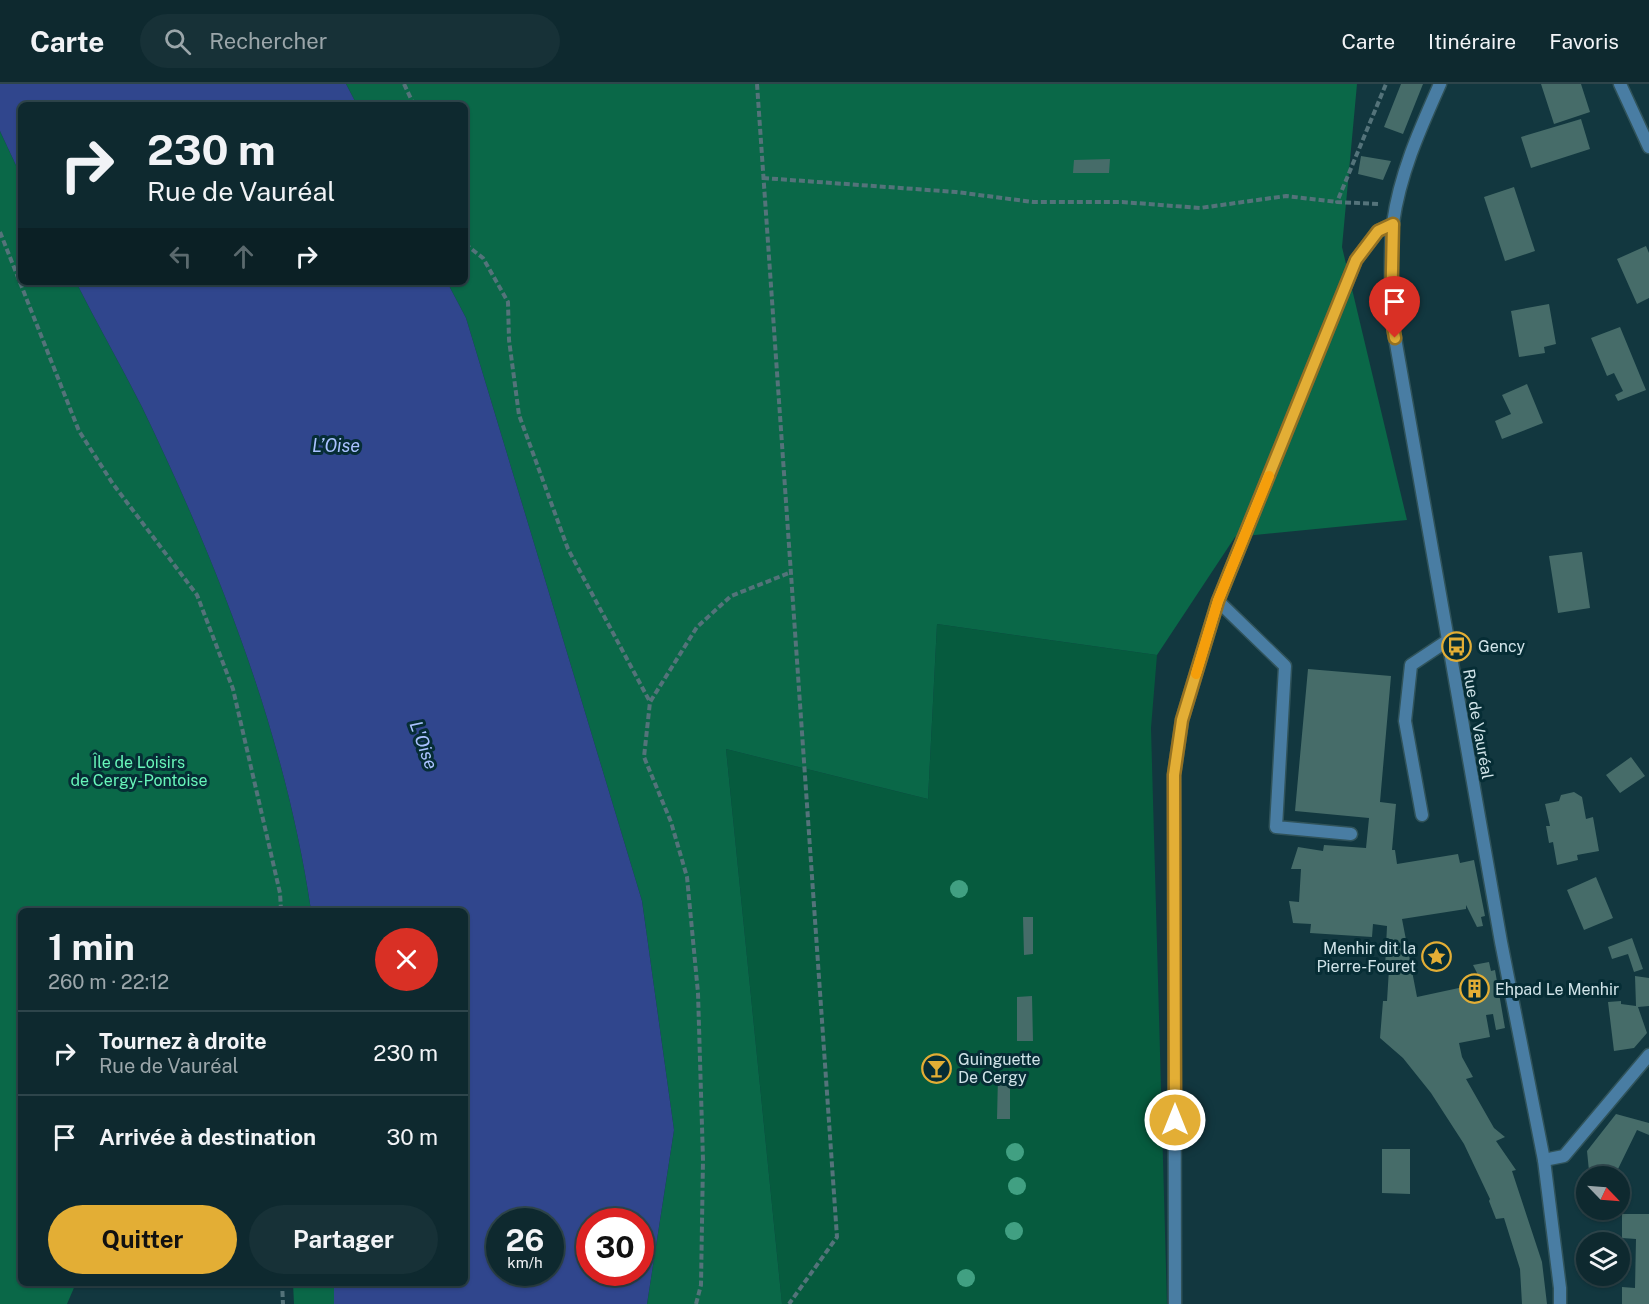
<!DOCTYPE html>
<html lang="fr">
<meta charset="utf-8">
<style>
:root{--surface:#0e292f;--page:#173137;--text:#f1f3f6;--muted:#9ba6aa;--line:#2e454b;--accent:#e3ae35}
body{margin:0;font-family:"Public Sans",sans-serif;background:var(--page);color:var(--text);height:100vh;display:flex;flex-direction:column;font-size:22px;white-space:nowrap}
*{box-sizing:border-box;margin:0}
p{font-size:20px;color:var(--muted)}
.icon{flex:none;width:33px;height:33px;fill:none;stroke:currentColor;stroke-width:2;stroke-linecap:round;stroke-linejoin:round}
.map{position:relative;flex:1;overflow:hidden}
.drawer{position:absolute;left:18px;top:824px;width:450px;height:378px;display:flex;flex-direction:column;background:var(--surface);border-radius:9px;box-shadow:0 2px 4px #0004,0 0 0 2px var(--line)}
.drawer>*{flex:none}
.guide{position:absolute;left:18px;top:18px;width:450px;height:183px;border-radius:9px;box-shadow:0 2px 4px #0004,0 0 0 2px var(--line);background:#0e292f;color:var(--text);overflow:hidden}
.needle{width:39px;rotate:115deg}
.controls{position:absolute;left:1576px;top:1082px;display:grid;gap:12px}
.controls a{display:grid;place-items:center;width:54px;height:54px;border-radius:50%;background:var(--surface);box-shadow:0 2px 4px #0004,0 0 0 2px var(--line);font-size:30px}
.speed{position:absolute;left:486px;top:1124px;display:flex;gap:12px;font-size:30px;font-weight:700;text-align:center}
.speed>*{display:grid;place-content:center;width:78px;height:78px;border-radius:50%;background:var(--surface);box-shadow:0 2px 4px #0004,0 0 0 2px var(--line);line-height:1}
.speed small{font-size:15px;font-weight:400}
.speed .limit{border:9px solid #d22;background:#fff;color:#111}
.pin{position:absolute;display:grid;place-items:center;width:51px;height:51px;color:#fff;margin:-62px -26px;border-radius:50% 50% 50% 0;rotate:-45deg;box-shadow:0 0 6px #0007}
.pin .icon{rotate:45deg}
.me{position:absolute;width:66px;margin:-33px;rotate:0deg;stroke-linejoin:round;filter:drop-shadow(0 0 4px #0008)}
.turn{display:flex;align-items:center;gap:21px;height:126px;padding:0 30px;font-size:27px}
.turn .icon{width:78px;height:78px;stroke-width:2.5}
.turn b{display:block;font-size:42px;line-height:51px}
.lanes{display:flex;align-items:center;height:57px;padding:0 30px;background:#0003;justify-content:center;gap:30px;direction:ltr}
.lanes .off{opacity:.35}
.round{display:grid;place-items:center;flex:none;width:63px;height:63px;border-radius:32px;background:var(--page)}
.summary{display:flex;align-items:center;justify-content:space-between;height:102px;padding:0 30px}
h1{font-size:36px;font-weight:700;line-height:45px}
.button{display:flex;gap:12px;margin-top:auto;padding:12px 30px}
.button a{flex:1;height:69px;border-radius:36px;background:var(--accent);color:#111;font-size:24px;font-weight:700;line-height:69px;text-align:center}
.button a+a{background:var(--page);color:var(--text)}
ul{padding:0;list-style:none}
li{display:flex;align-items:center;gap:18px;height:84px;padding:0 30px;border-top:2px solid var(--line)}
li div{flex:1}
li b{display:block;font-size:22px}
li em{font-style:normal}
header{display:flex;align-items:center;gap:36px;box-sizing:border-box;height:84px;padding:0 30px;background:var(--surface);border-bottom:2px solid var(--line)}
header strong{font-size:28px}
nav{display:flex;gap:33px;margin-inline-start:auto;font-size:21px}
.search{width:420px;height:54px;background:var(--page);display:flex;align-items:center;gap:15px;box-sizing:border-box;padding:0 21px;border-radius:33px;color:var(--muted);font-size:22px}
.map>svg:first-child{display:block}
</style>
<header>
<strong>Carte</strong>
<div class="search"><svg class="icon" aria-label="search" viewBox="0 0 24 24"><circle cx="10" cy="10" r="6"/><path d="M15 15l6 6"/></svg>Rechercher</div>
<nav><a>Carte</a><a>Itinéraire</a><a>Favoris</a></nav>
</header>
<div class="map">
<svg width="1649" height="1220" viewBox="0 0 1649 1220">
<rect width="100%" height="100%" fill="#12373f"/>
<path fill="#065b3e" d="M937,540L1157,571L1151,644L1167,1220H782L726,665L928,715Z"/>
<path fill="#0a6848" d="M346,0H1357L1342,163L1407,436L1235,453L1157,571L937,540L928,715L726,665L782,1220H647L674,1046L642,817L466,234L447,198H465V21H357Z
M0,47L21,92V198H76C97,240 121,281 142,323C219,483 285,650 311,826H21V1198L76,1199L67,1220H0Z
M293,1199H334V1220H294Z"/>
<path fill="#30468d" fill-rule="evenodd" d="M0,0H346L357,21H21V92L0,47Z
M76,198H447L466,234L642,817L674,1046L647,1220H334V1199L465,1198V826H311C285,650 219,483 142,323C121,281 97,240 76,198ZM500,1137H550V1188H500ZM590,1137H640V1188H590Z"/>
<path fill="#466c69" d="M1401,0H1423L1403,50L1384,43Z
M1541,0H1581L1590,28L1554,40Z
M1581,35L1590,65L1531,84L1521,53Z
M1361,72L1391,77L1383,96L1358,90Z
M1110,75L1109,89H1073L1074,76Z
M1514,103L1535,167L1505,177L1484,113Z
M1646,162L1649,169V214L1637,220L1617,175Z
M1549,220L1556,260L1544,263L1545,269L1519,273L1511,227Z
M1620,243L1646,306L1618,317L1615,311L1623,307L1614,289L1607,292L1591,254Z
M1527,300L1543,339L1502,355L1495,337L1511,330L1502,311Z
M1582,468L1590,524L1558,529L1549,472Z
M1308,585L1391,592L1380,718L1396,720L1392,766H1395L1397,780L1458,770L1460,779L1474,776L1485,832L1481,833L1483,842L1477,843L1466,821V825L1402,835L1417,913L1482,899L1473,881L1489,878L1491,887L1495,886L1505,944L1496,946L1493,930L1486,931L1490,953L1459,959L1462,973L1473,993L1466,995L1494,1044L1505,1053L1496,1057L1516,1086L1512,1087L1542,1178L1547,1220H1522L1520,1185L1504,1134L1496,1135L1489,1117L1490,1115L1464,1060L1431,1009L1403,974L1380,954L1383,917H1387L1389,885H1385L1387,842L1373,840L1372,853L1310,849L1311,840L1293,839L1289,817L1299,818L1301,785H1291L1298,763L1323,767L1324,761L1366,764L1369,734L1295,727Z
M1631,673L1645,692L1620,709L1606,691Z
M1574,708L1582,713L1586,735L1593,733L1599,767L1577,771L1578,776L1557,781L1553,758L1549,759L1546,742H1550L1545,720L1559,717L1561,711Z
M1596,793L1613,834L1584,846L1567,806Z
M1023,833H1033V870L1024,871Z
M1632,854L1643,885L1634,888L1628,870L1612,875L1608,863Z
M1635,892L1649,894V922L1638,923L1647,949L1634,964L1614,967L1608,918L1621,917V920L1636,922Z
M1032,912L1033,957H1017V913Z
M998,992L1010,993V1035H997Z
M1616,1030L1649,1039V1051L1637,1046L1618,1085L1605,1092L1589,1087L1587,1067Z
M1382,1065H1410V1110L1382,1109Z
M1622,1130H1649V1220H1622V1203L1635,1204L1636,1155L1622,1154Z"/>
<g fill="none" stroke-linecap="round" stroke-linejoin="round">
<defs>
<path id="service" d="M1218,517L1285,582L1276,743L1351,750
M1422,731L1405,637L1411,581L1447,557"/>
<path id="minor" d="M1620,0L1649,63
M1544,1076L1564,1072L1649,971
M1175,1220L1174,691L1182,636L1218,517L1356,176L1378,147L1393,140"/>
<path id="tertiary" d="M1440,0C1420,45 1400,89 1393,139C1389,168 1392,201 1391,231L1501,858L1544,1076L1560,1204V1220"/>
</defs>
<use href="#service" stroke="#30535a" stroke-width="15"/>
<use href="#minor" stroke="#30535a" stroke-width="15"/>
<use href="#tertiary" stroke="#30535a" stroke-width="15"/>
<path stroke="#54737a" stroke-width="4" stroke-dasharray="6 3" stroke-linecap="butt" d="M404,0L414,21
M757,0L837,1153L789,1220
M763,94L956,108L1033,118H1122L1200,124L1286,112L1337,118
M1378,120L1337,118L1386,0
M0,148L79,347L113,400L197,511L233,605L280,809L281,826
M465,160L483,174L508,218L509,256L519,331L568,465L650,618
M282,1198L283,1220
M696,1220L701,1201L703,1076L698,909L687,793L671,738L644,673L650,618L697,543L731,512L789,489"/>
<use href="#service" stroke="#497da3" stroke-width="12"/>
<use href="#minor" stroke="#497da3" stroke-width="12"/>
<use href="#tertiary" stroke="#497da3" stroke-width="12"/>
</g>
<g fill="#41a082">
<circle cx="959" cy="805" r="9"/>
<circle cx="1015" cy="1068" r="9"/>
<circle cx="1017" cy="1102" r="9"/>
<circle cx="1014" cy="1147" r="9"/>
<circle cx="966" cy="1194" r="9"/>
</g>
<g fill="none" stroke-linecap="round" stroke-linejoin="round">
<defs>
<path id="route" d="M1175,1036L1174,691L1182,636L1218,517L1356,176L1378,147L1393,140L1391,231L1395,254"/>
</defs>
<use href="#route" stroke="#947122" stroke-width="15"/>
<use href="#route" stroke="#e3ae35" stroke-width="10"/>
<path stroke="#f59e0b" stroke-width="10" d="M1196,590L1218,517L1269,392"/>
</g>
<defs>
<symbol id="bus-ring" viewBox="-11 -11 22 22"><circle r="9.5" fill="#062d35" stroke="#e3ae35" stroke-width="1.5"/><path d="M-5-6H5V4H4V6H2V4H-2V6H-4V4H-5ZM-3.5-4V0h7V-4ZM-3.5 1.2v1.5H-2V1.2ZM2 1.2v1.5H3.5V1.2Z" fill="#e3ae35"/></symbol>
<symbol id="sight-ring" viewBox="-11 -11 22 22"><circle r="9.5" fill="#062d35" stroke="#e3ae35" stroke-width="1.5"/><path d="M0-6L1.8-2.2L6-1.7L2.9 1.2L3.7 5.4L0 3.3L-3.7 5.4L-2.9 1.2L-6-1.7L-1.8-2.2Z" fill="#e3ae35"/></symbol>
<symbol id="building-ring" viewBox="-11 -11 22 22"><circle r="9.5" fill="#062d35" stroke="#e3ae35" stroke-width="1.5"/><path d="M-4-6H4V6H1V3H-1V6H-4ZM-2.5-4.3h1.7v1.8h-1.7ZM.8-4.3h1.7v1.8H.8ZM-2.5-1h1.7V.8h-1.7ZM.8-1h1.7V.8H.8Z" fill="#e3ae35"/></symbol>
<symbol id="bar-ring" viewBox="-11 -11 22 22"><circle r="9.5" fill="#062d35" stroke="#e3ae35" stroke-width="1.5"/><path d="M-6-5H6L.8 .8V4.5H3.5V6h-7V4.5H-.8V.8Z" fill="#e3ae35"/></symbol>
</defs>
<g fill-rule="evenodd">
<use href="#bus-ring" x="1440" y="546" width="33" height="33"/>
<use href="#sight-ring" x="1420" y="856" width="33" height="33"/>
<use href="#building-ring" x="1458" y="888" width="33" height="33"/>
<use href="#bar-ring" x="920" y="968" width="33" height="33"/>
</g>
<g text-anchor="middle" dominant-baseline="central" stroke-width="6" stroke-linejoin="round" paint-order="stroke">
<g font-size="16" fill="#d0e3e8" stroke="#062d35" text-anchor="start">
<text x="1478" y="562">Gency</text>
<text x="1416" y="864" text-anchor="end">Menhir dit la<tspan x="1416" dy="18">Pierre-Fouret</tspan></text>
<text x="1495" y="905">Ehpad Le Menhir</text>
<text x="958" y="975">Guinguette<tspan x="958" dy="18">De Cergy</tspan></text>
</g>
<g font-size="16" fill="#d0e3e8" stroke="#062d35">
<text transform="translate(1478 640) rotate(80)">Rue de Vauréal</text>
</g>
<g font-size="16" fill="#67f5b9" stroke="#062d35">
<text x="139" y="678">Île de Loisirs<tspan x="139" dy="18">de Cergy-Pontoise</tspan></text>
</g>
<g font-size="18" font-style="italic" fill="#aac2ff" stroke="#062d35">
<text x="336" y="361">L’Oise</text>
<text transform="translate(424 661) rotate(70)">L'Oise</text>
</g>
</g>
</svg>
<div class="controls">
<a><svg class="needle" viewBox="-14 -14 28 28"><path d="M0-13l5 13h-10z" fill="#e53935"/><path d="M0 13l5-13h-10z" fill="#9ba6aa"/></svg></a>
<a><svg class="icon" aria-label="layers" viewBox="0 0 24 24"><path d="M12 4l9 5-9 5-9-5zM3 14l9 5 9-5"/></svg></a>
</div>
<div class="speed"><div>26<small>km/h</small></div><div class="limit">30</div></div>
<div class="pin" style="left:1395px;top:254px;background:#d93025"><svg class="icon" aria-label="arrive" viewBox="0 0 24 24"><path d="M6 21V4h12l-3 4 3 4H6"/></svg></div>
<svg class="me" style="left:1175px;top:1036px" viewBox="-20 -20 40 40"><circle r="17" fill="#e3ae35" stroke="#fff" stroke-width="3"/><path d="M0-11L8 9 0 5-8 9z" fill="#fff"/></svg>
<div class="guide">
<div class="turn"><svg class="icon" aria-label="right" viewBox="0 0 24 24"><path d="M7 20v-9h11M14 6l5 5-5 5"/></svg><div><b>230 m</b>Rue de Vauréal</div></div>
<div class="lanes"><svg class="icon off" aria-label="left" viewBox="0 0 24 24"><path d="M17 20v-9H6M10 6l-5 5 5 5"/></svg><svg class="icon off" aria-label="ahead" viewBox="0 0 24 24"><path d="M12 20V5M6 11l6-6 6 6"/></svg><svg class="icon" aria-label="right" viewBox="0 0 24 24"><path d="M7 20v-9h11M14 6l5 5-5 5"/></svg></div>
</div>
<section class="drawer">
<div class="summary"><div><h1>1 min</h1><p>260 m · 22:12</p></div><a class="round" style="background:#d93025;color:#fff"><svg class="icon" aria-label="close" viewBox="0 0 24 24"><path d="M6 6l12 12M18 6L6 18"/></svg></a></div>
<ul>
<li><svg class="icon" aria-label="right" viewBox="0 0 24 24"><path d="M7 20v-9h11M14 6l5 5-5 5"/></svg><div><b>Tournez à droite</b><p>Rue de Vauréal</p></div><em>230 m</em></li>
<li><svg class="icon" aria-label="arrive" viewBox="0 0 24 24"><path d="M6 21V4h12l-3 4 3 4H6"/></svg><div><b>Arrivée à destination</b></div><em>30 m</em></li>
</ul>
<div class="button"><a>Quitter</a><a>Partager</a></div>
</section>
</div>
